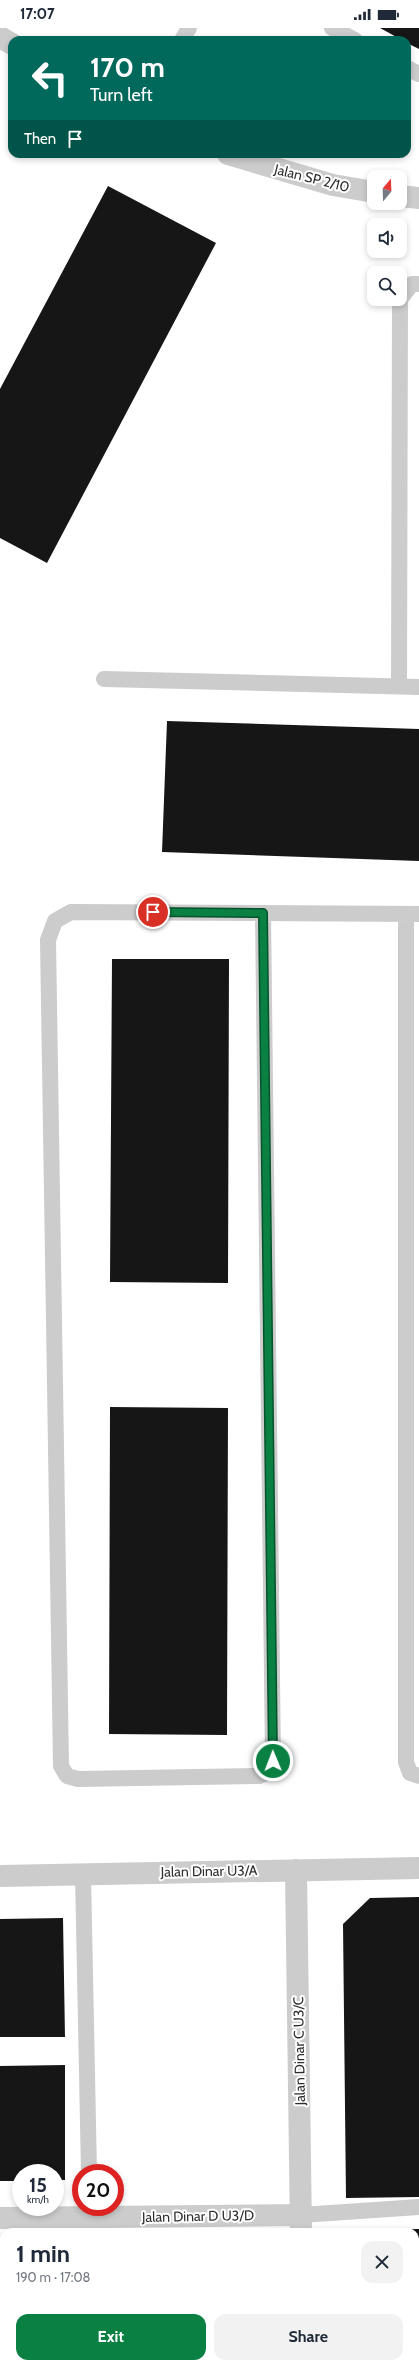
<!DOCTYPE html>
<meta charset="utf-8">
<style>
:root{--surface:#fff;--page:#f2f2f3;--text:#1f2937;--muted:#747a83;--accent:#0b8043}
body{margin:0;font-family:Cabin,sans-serif;background:var(--page);color:var(--text);height:100vh;display:flex;flex-direction:column;font-size:15px;white-space:nowrap}
*{box-sizing:border-box;margin:0}
p{font-size:13px;color:var(--muted)}
.icon{flex:none;width:22px;height:22px;fill:none;stroke:currentColor;stroke-width:2;stroke-linecap:round;stroke-linejoin:round}
.map{position:relative;flex:1;overflow:hidden}
.sheet{position:absolute;left:0px;top:2200px;width:419px;height:140px;display:flex;flex-direction:column;background:var(--surface);border-radius:12px 12px 0 0;box-shadow:0 2px 6px #0003}
.sheet>*{flex:none}
.guide{position:absolute;left:8px;top:8px;width:403px;height:122px;border-radius:12px;box-shadow:0 2px 6px #0003;background:#00695c;color:#fff;overflow:hidden}
.needle{width:26px;rotate:19deg}
.fabs{position:absolute;left:367px;top:142px;display:grid;gap:8px}
.fabs a{display:grid;place-items:center;width:40px;height:40px;border-radius:8px;background:var(--surface);box-shadow:0 2px 6px #0003;font-size:20px}
.speed{position:absolute;left:12px;top:2136px;display:flex;gap:8px;font-size:20px;font-weight:700;text-align:center}
.speed>*{display:grid;place-content:center;width:52px;height:52px;border-radius:50%;background:var(--surface);box-shadow:0 2px 6px #0003;line-height:1}
.speed small{font-size:10px;font-weight:400}
.speed .limit{border:6px solid #d22;background:#fff;color:#111}
.pin{position:absolute;display:grid;place-items:center;width:34px;height:34px;color:#fff;margin:-17px;border:2px solid #fff;border-radius:50%;box-shadow:0 1px 4px #0007}
.me{position:absolute;width:44px;margin:-22px;rotate:359deg;stroke-linejoin:round;filter:drop-shadow(0 0 3px #0008)}
.turn{display:flex;align-items:center;gap:14px;height:84px;padding:0 16px;font-size:18px}
.turn .icon{width:52px;height:52px;stroke-width:2.5}
.turn b{display:block;font-size:28px;line-height:34px}
.then{display:flex;align-items:center;height:38px;padding:0 16px;background:#0003;gap:8px;font-size:15px}
.round{display:grid;place-items:center;flex:none;width:42px;height:42px;border-radius:12px;background:var(--page)}
.head{display:flex;align-items:center;justify-content:space-between;height:68px;padding:0 16px}
h1{font-size:24px;font-weight:700;line-height:30px}
.action{display:flex;gap:8px;margin-top:auto;padding:8px 16px}
.action a{flex:1;height:46px;border-radius:12px;background:var(--accent);color:#fff;font-size:16px;font-weight:700;line-height:46px;text-align:center}
.action a+a{background:var(--page);color:var(--text)}
.status{display:flex;justify-content:space-between;align-items:center;height:28px;padding:0 20px;background:var(--surface);direction:ltr}
.status svg{height:11px;fill:currentColor}
.map>svg:first-child{display:block}
</style>
<div class="status"><b>17:07</b><svg viewBox="0 0 49 12"><path d="M0 12V9h3v3zM5 12V6h3v6zM10 12V3h3v9zM15 12V0h3v12zM26 1h20v11H26zM47 4h2v5h-2z"/></svg></div>
<div class="map">
<svg width="419" height="2340" viewBox="0 0 419 2340">
<rect width="100%" height="100%" fill="#fff"/>
<path fill="#161616" d="M380,0H419V21L407,15V12H402Z
M108,158L216,215L47,535L0,510V361Z
M167,693L419,701V833L162,824Z
M112,931H229L228,1255L110,1254Z
M110,1379L228,1380L227,1707L109,1706Z
M419,1869V2169L346,2170L343,1896L370,1870Z
M63,1890L65,2009H0V1891Z
M65,2037V2152H55V2145H21V2153H0V2038Z
M419,2201V2340H356V2336H415V2204H351V2202Z
M0,2243H4V2336H76V2340H0Z"/>
<g fill="none" stroke-linecap="round" stroke-linejoin="round">
<path stroke="#ccc" stroke-width="16" d="M332,0L355,12
M182,12L189,0
M407,40L419,46
M104,651L419,659
M399,658L400,271L412,256H419
M263,885L273,1733L269,1744L259,1748L78,1751L67,1748L61,1738L48,912L55,893L71,884L419,886
M406,886V1734L410,1745L419,1748
M83,1846L89,2145
M301,2187L419,2179
M93,2336L94,2340"/>
<path stroke="#ccc" stroke-width="22" d="M0,9L12,16
M228,126L333,157L374,164
M400,168L419,170
M296,1842L301,2204
M0,1848L419,1840
M0,2190L301,2187
M303,2336V2340"/>
</g>
<g fill="none" stroke-linecap="round" stroke-linejoin="round">
<defs>
<path id="route" d="M153,884L263,885L273,1733"/>
</defs>
<use href="#route" stroke="#07532c" stroke-width="10"/>
<use href="#route" stroke="#0b8043" stroke-width="7"/>
</g>
<g text-anchor="middle" dominant-baseline="central" stroke-width="4" stroke-linejoin="round" paint-order="stroke">
<g font-size="14" fill="#2f2f2f" stroke="#fff">
<text transform="translate(312 150) rotate(14)">Jalan SP 2/10</text>
<text transform="translate(209 1843) rotate(-1)">Jalan Dinar U3/A</text>
<text transform="translate(299 2023) rotate(-91)">Jalan Dinar C U3/C</text>
<text transform="translate(198 2188) rotate(-1)">Jalan Dinar D U3/D</text>
</g>
</g>
</svg>
<div class="fabs">
<a><svg class="needle" viewBox="-14 -14 28 28"><path d="M0-13l5 13h-10z" fill="#e53935"/><path d="M0 13l5-13h-10z" fill="#747a83"/></svg></a>
<a><svg class="icon" aria-label="sound" viewBox="0 0 24 24"><path d="M4 9h4l5-4v14l-5-4H4zM17 9q2 3 0 6"/></svg></a>
<a><svg class="icon" aria-label="search" viewBox="0 0 24 24"><circle cx="10" cy="10" r="6"/><path d="M15 15l6 6"/></svg></a>
</div>
<div class="speed"><div>15<small>km/h</small></div><div class="limit">20</div></div>
<div class="pin" style="left:153px;top:884px;background:#d93025"><svg class="icon" aria-label="arrive" viewBox="0 0 24 24"><path d="M6 21V4h12l-3 4 3 4H6"/></svg></div>
<svg class="me" style="left:273px;top:1733px" viewBox="-20 -20 40 40"><circle r="17" fill="#0b8043" stroke="#fff" stroke-width="3"/><path d="M0-11L8 9 0 5-8 9z" fill="#fff"/></svg>
<div class="guide">
<div class="turn"><svg class="icon" aria-label="left" viewBox="0 0 24 24"><path d="M17 20v-9H6M10 6l-5 5 5 5"/></svg><div><b>170 m</b>Turn left</div></div>
<div class="then">Then<svg class="icon" aria-label="arrive" viewBox="0 0 24 24"><path d="M6 21V4h12l-3 4 3 4H6"/></svg></div>
</div>
<section class="sheet">
<div class="head"><div><h1>1 min</h1><p>190 m · 17:08</p></div><a class="round"><svg class="icon" aria-label="close" viewBox="0 0 24 24"><path d="M6 6l12 12M18 6L6 18"/></svg></a></div>
<div class="action"><a>Exit</a><a>Share</a></div>
</section>
</div>
